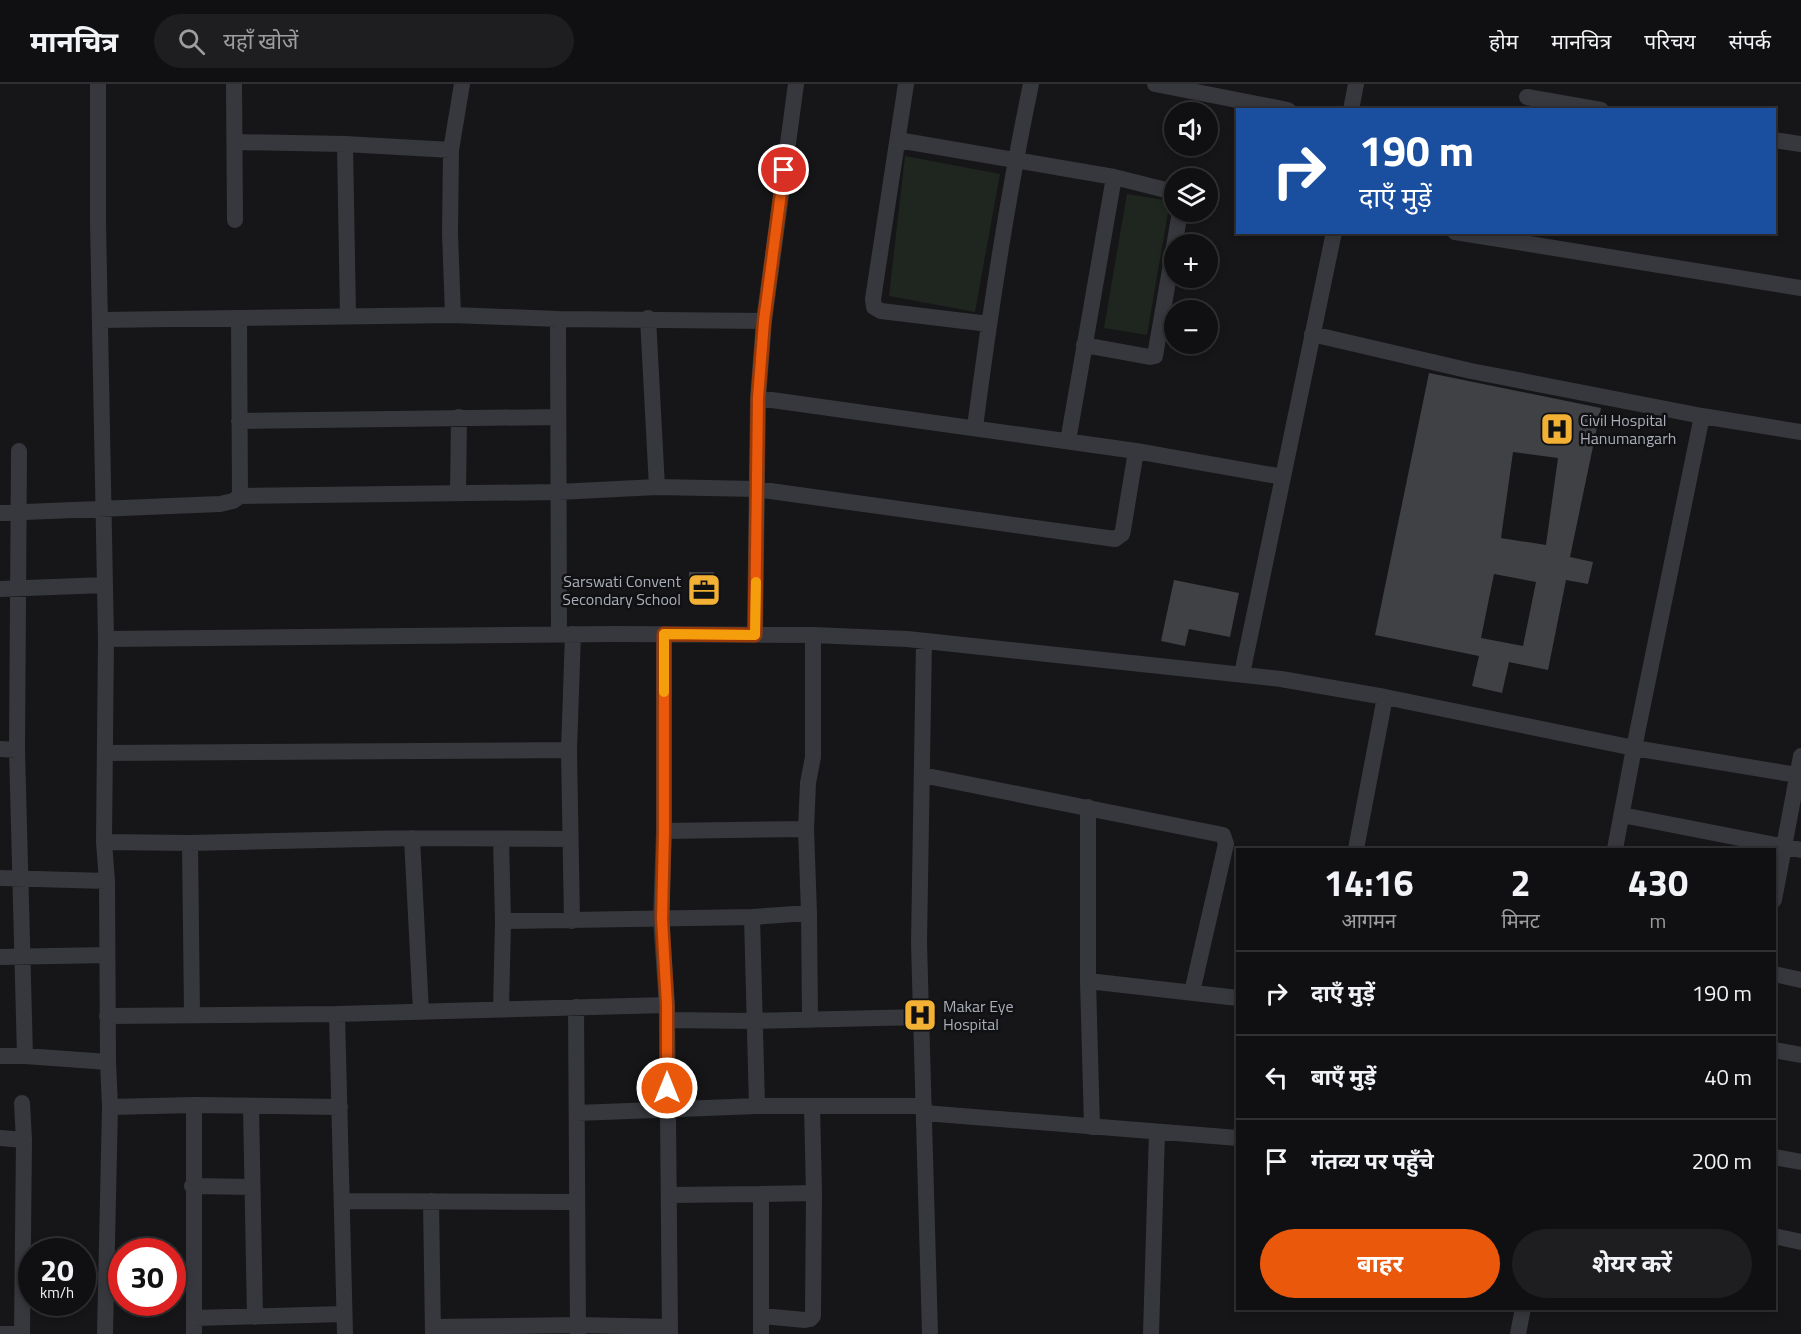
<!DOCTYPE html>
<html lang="hi">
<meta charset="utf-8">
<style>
:root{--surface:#101012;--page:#1e1e20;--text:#f1f3f6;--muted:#9c9d9f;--line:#303032;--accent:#ea580c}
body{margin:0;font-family:"Titillium Web","Noto Sans Devanagari",sans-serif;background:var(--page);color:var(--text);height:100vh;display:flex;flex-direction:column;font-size:22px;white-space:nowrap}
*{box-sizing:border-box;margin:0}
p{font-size:20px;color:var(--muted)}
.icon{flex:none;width:33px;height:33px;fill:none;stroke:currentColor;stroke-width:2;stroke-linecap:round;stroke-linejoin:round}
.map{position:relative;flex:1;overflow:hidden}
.panel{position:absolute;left:1236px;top:764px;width:540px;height:462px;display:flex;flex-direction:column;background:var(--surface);border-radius:0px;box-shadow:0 3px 9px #0003,0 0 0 2px var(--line)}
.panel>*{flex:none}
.hud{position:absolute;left:1236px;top:24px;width:540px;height:126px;border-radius:0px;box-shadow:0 3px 9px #0003,0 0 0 2px var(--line);background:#1a4fa0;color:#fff;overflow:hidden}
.buttons{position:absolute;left:1164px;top:18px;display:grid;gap:12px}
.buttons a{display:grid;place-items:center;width:54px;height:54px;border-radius:50%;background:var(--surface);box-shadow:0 3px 9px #0003,0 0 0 2px var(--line);font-size:30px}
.speed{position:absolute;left:18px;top:1154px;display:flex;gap:12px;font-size:30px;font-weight:700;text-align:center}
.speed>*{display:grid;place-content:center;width:78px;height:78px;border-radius:50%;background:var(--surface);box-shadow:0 3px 9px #0003,0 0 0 2px var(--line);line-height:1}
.speed small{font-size:15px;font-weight:400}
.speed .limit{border:9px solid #d22;background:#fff;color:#111}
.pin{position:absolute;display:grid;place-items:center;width:51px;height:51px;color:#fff;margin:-26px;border:3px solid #fff;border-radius:50%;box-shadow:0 2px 6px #0007}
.me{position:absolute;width:66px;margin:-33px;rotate:0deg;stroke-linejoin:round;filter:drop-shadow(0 0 4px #0008)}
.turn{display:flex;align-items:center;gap:21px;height:126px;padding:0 24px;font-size:27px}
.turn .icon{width:78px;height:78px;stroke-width:2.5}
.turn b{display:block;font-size:42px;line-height:51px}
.eta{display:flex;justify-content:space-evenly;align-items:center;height:102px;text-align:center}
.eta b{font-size:36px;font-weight:700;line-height:42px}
.button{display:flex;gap:12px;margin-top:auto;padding:12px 24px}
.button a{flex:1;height:69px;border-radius:36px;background:var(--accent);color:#fff;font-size:24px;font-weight:700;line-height:69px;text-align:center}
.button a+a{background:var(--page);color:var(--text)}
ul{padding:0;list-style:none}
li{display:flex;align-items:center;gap:18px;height:84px;padding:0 24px;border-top:2px solid var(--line)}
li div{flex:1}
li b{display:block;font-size:22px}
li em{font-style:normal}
header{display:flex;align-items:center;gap:36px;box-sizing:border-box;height:84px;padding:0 30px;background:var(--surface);border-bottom:2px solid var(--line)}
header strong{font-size:28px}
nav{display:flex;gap:33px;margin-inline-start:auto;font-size:21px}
.search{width:420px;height:54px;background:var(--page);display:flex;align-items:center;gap:15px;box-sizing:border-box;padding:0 21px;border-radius:33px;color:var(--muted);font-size:22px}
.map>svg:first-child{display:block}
</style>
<header>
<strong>मानचित्र</strong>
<div class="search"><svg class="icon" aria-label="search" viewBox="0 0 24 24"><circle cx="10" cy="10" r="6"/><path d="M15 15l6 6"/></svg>यहाँ खोजें</div>
<nav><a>होम</a><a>मानचित्र</a><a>परिचय</a><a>संपर्क</a></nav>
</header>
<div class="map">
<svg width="1801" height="1250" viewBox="0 0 1801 1250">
<rect width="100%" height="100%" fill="#161618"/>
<path fill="#1e261f" d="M905,72L1000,90L975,228L889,212Z
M1127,110L1170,117L1147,251L1104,244Z"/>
<path fill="#404145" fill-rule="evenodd" d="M1429,289L1601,324L1570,473L1593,478L1588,500L1566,496L1548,586L1509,578L1502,609L1472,602L1479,572L1375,551ZM1513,368L1558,374L1546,461L1501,454ZM1494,490L1536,498L1523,562L1481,554Z
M689,488H714V517L688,516Z
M1174,496L1239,509L1230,553L1189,545L1185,562L1161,557Z"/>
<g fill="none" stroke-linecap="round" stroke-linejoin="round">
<path stroke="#37383d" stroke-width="16" d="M98,0V138L106,555L104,758L107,797L108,978L110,1023L105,1250
M234,0L235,136
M906,0L873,215L874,223L881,227L989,240
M1155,0L1288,26
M1527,13L1601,26
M1351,26L1356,0
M898,56L1114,93L1174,108
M1774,56L1801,60
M235,58L345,60L451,66
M345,60L348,232
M1455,148L1801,204
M453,231L450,149L451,66L462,0
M239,234L240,412L558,408L657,403L648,234
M558,235L559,550
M101,236L453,231L558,235L764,237
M1312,250L1471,287L1702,332
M1084,261L1150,273L1155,272L1180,128
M758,314L1136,367L1283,393
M239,337L558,333
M975,343C990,228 1007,114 1031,0
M1068,357L1114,93
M19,367L17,666L25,972
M657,403L756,405L1115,455L1122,450L1123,446L1136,367
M458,409L459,333
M0,429L220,420L233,417L240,412
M0,505L105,501
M664,550V747L661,835L667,921L670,1250
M755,551L758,314L764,237L796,0
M106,555L614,550L813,551L907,555L1281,595L1385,613L1634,664L1702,332L1801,348
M924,557L919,859L930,1250
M1242,590L1334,148
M0,665L17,666
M106,669L569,666
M922,691L1223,751L1226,760L1192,908
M1088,723V897L1092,1043
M1622,731L1801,766
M664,747L806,745
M412,754L421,928
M501,755L503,837L501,925
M104,758L190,759L412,754L569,755
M190,759L192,931
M1356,765L1385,613
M1615,765L1634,664L1797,691
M0,794L107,797
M1774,816L1801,672
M809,829L806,745L808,699L813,673V551
M752,833L757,1022
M503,837L752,833L809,829L810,935
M572,837L569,666L573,550
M0,873L107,871
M1774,890L1801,896
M1088,897L1238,914
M576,923L578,1250
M337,930L345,1250
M107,932L337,930L667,921
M667,936L755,937L921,933
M1774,966L1801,971
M0,972H25L108,978
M251,1022L255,1233
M110,1023L194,1021L340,1023
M577,1029L757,1022H924
M924,1029L1238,1054
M0,1054L24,1056L22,1019
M1774,1073L1801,1078
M192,1102L252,1103
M761,1110L814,1109L812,1022
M669,1111L761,1110V1250
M342,1117L577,1118
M431,1117L433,1250
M1774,1152L1801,1158
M761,1232L805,1236L810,1235L813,1232L814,1109
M194,1234L344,1230
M433,1243L578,1241L670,1243
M0,1250H16
M22,1250L24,1056
M194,1250V1021
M1151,1250L1157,1048
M1518,1250L1523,1224"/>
</g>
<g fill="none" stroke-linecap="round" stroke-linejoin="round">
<defs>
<path id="route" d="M667,1004V921L662,835L664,747V550L755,551L758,314L764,237L784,86"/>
</defs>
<use href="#route" stroke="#983908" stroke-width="15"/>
<use href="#route" stroke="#ea580c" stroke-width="10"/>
<path stroke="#f59e0b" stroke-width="10" d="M664,608V550L755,551L756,498"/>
</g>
<defs>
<symbol id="hospital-square" viewBox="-11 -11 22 22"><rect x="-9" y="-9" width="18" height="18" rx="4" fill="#f2b134" stroke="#111113"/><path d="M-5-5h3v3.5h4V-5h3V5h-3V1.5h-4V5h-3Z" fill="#111"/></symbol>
<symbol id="office-square" viewBox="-11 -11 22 22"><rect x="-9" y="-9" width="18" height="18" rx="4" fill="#f2b134" stroke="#111113"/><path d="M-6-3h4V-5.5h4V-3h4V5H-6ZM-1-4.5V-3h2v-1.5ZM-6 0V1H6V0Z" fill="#111"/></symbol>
</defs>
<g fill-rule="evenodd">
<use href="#hospital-square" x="1538" y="326" width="38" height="38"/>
<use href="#office-square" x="685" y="487" width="38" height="38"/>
<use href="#hospital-square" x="901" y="912" width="38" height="38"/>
</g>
<g text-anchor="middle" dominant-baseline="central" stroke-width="5" stroke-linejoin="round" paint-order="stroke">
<g font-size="16" fill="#a8adb8" stroke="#111113" text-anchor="start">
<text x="1580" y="336">Civil Hospital<tspan x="1580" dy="18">Hanumangarh</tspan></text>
<text x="681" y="497" text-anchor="end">Sarswati Convent<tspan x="681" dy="18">Secondary School</tspan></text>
<text x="943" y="922">Makar Eye<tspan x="943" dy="18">Hospital</tspan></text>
</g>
</g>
</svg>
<div class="buttons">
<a><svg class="icon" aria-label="sound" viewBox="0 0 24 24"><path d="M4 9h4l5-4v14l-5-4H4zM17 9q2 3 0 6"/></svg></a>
<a><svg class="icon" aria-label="layers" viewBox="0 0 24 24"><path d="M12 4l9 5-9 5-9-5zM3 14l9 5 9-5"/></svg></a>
<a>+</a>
<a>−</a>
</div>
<div class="speed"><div>20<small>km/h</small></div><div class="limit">30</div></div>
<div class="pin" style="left:784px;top:86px;background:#d93025"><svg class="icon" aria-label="arrive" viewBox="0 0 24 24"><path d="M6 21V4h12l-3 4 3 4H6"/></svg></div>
<svg class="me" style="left:667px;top:1004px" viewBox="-20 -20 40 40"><circle r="17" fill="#ea580c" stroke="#fff" stroke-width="3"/><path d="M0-11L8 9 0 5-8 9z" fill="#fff"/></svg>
<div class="hud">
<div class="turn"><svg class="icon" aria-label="right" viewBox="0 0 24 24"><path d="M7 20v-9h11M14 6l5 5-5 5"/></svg><div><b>190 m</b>दाएँ मुड़ें</div></div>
</div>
<section class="panel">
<div class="eta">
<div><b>14:16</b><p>आगमन</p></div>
<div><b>2</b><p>मिनट</p></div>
<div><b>430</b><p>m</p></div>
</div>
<ul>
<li><svg class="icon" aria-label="right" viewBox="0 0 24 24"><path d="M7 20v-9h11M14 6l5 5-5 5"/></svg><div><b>दाएँ मुड़ें</b></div><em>190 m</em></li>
<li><svg class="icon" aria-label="left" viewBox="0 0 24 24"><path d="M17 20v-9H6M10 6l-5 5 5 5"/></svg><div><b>बाएँ मुड़ें</b></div><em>40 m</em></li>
<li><svg class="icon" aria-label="arrive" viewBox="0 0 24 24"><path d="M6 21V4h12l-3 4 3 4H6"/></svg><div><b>गंतव्य पर पहुँचे</b></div><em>200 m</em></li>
</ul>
<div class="button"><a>बाहर</a><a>शेयर करें</a></div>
</section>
</div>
